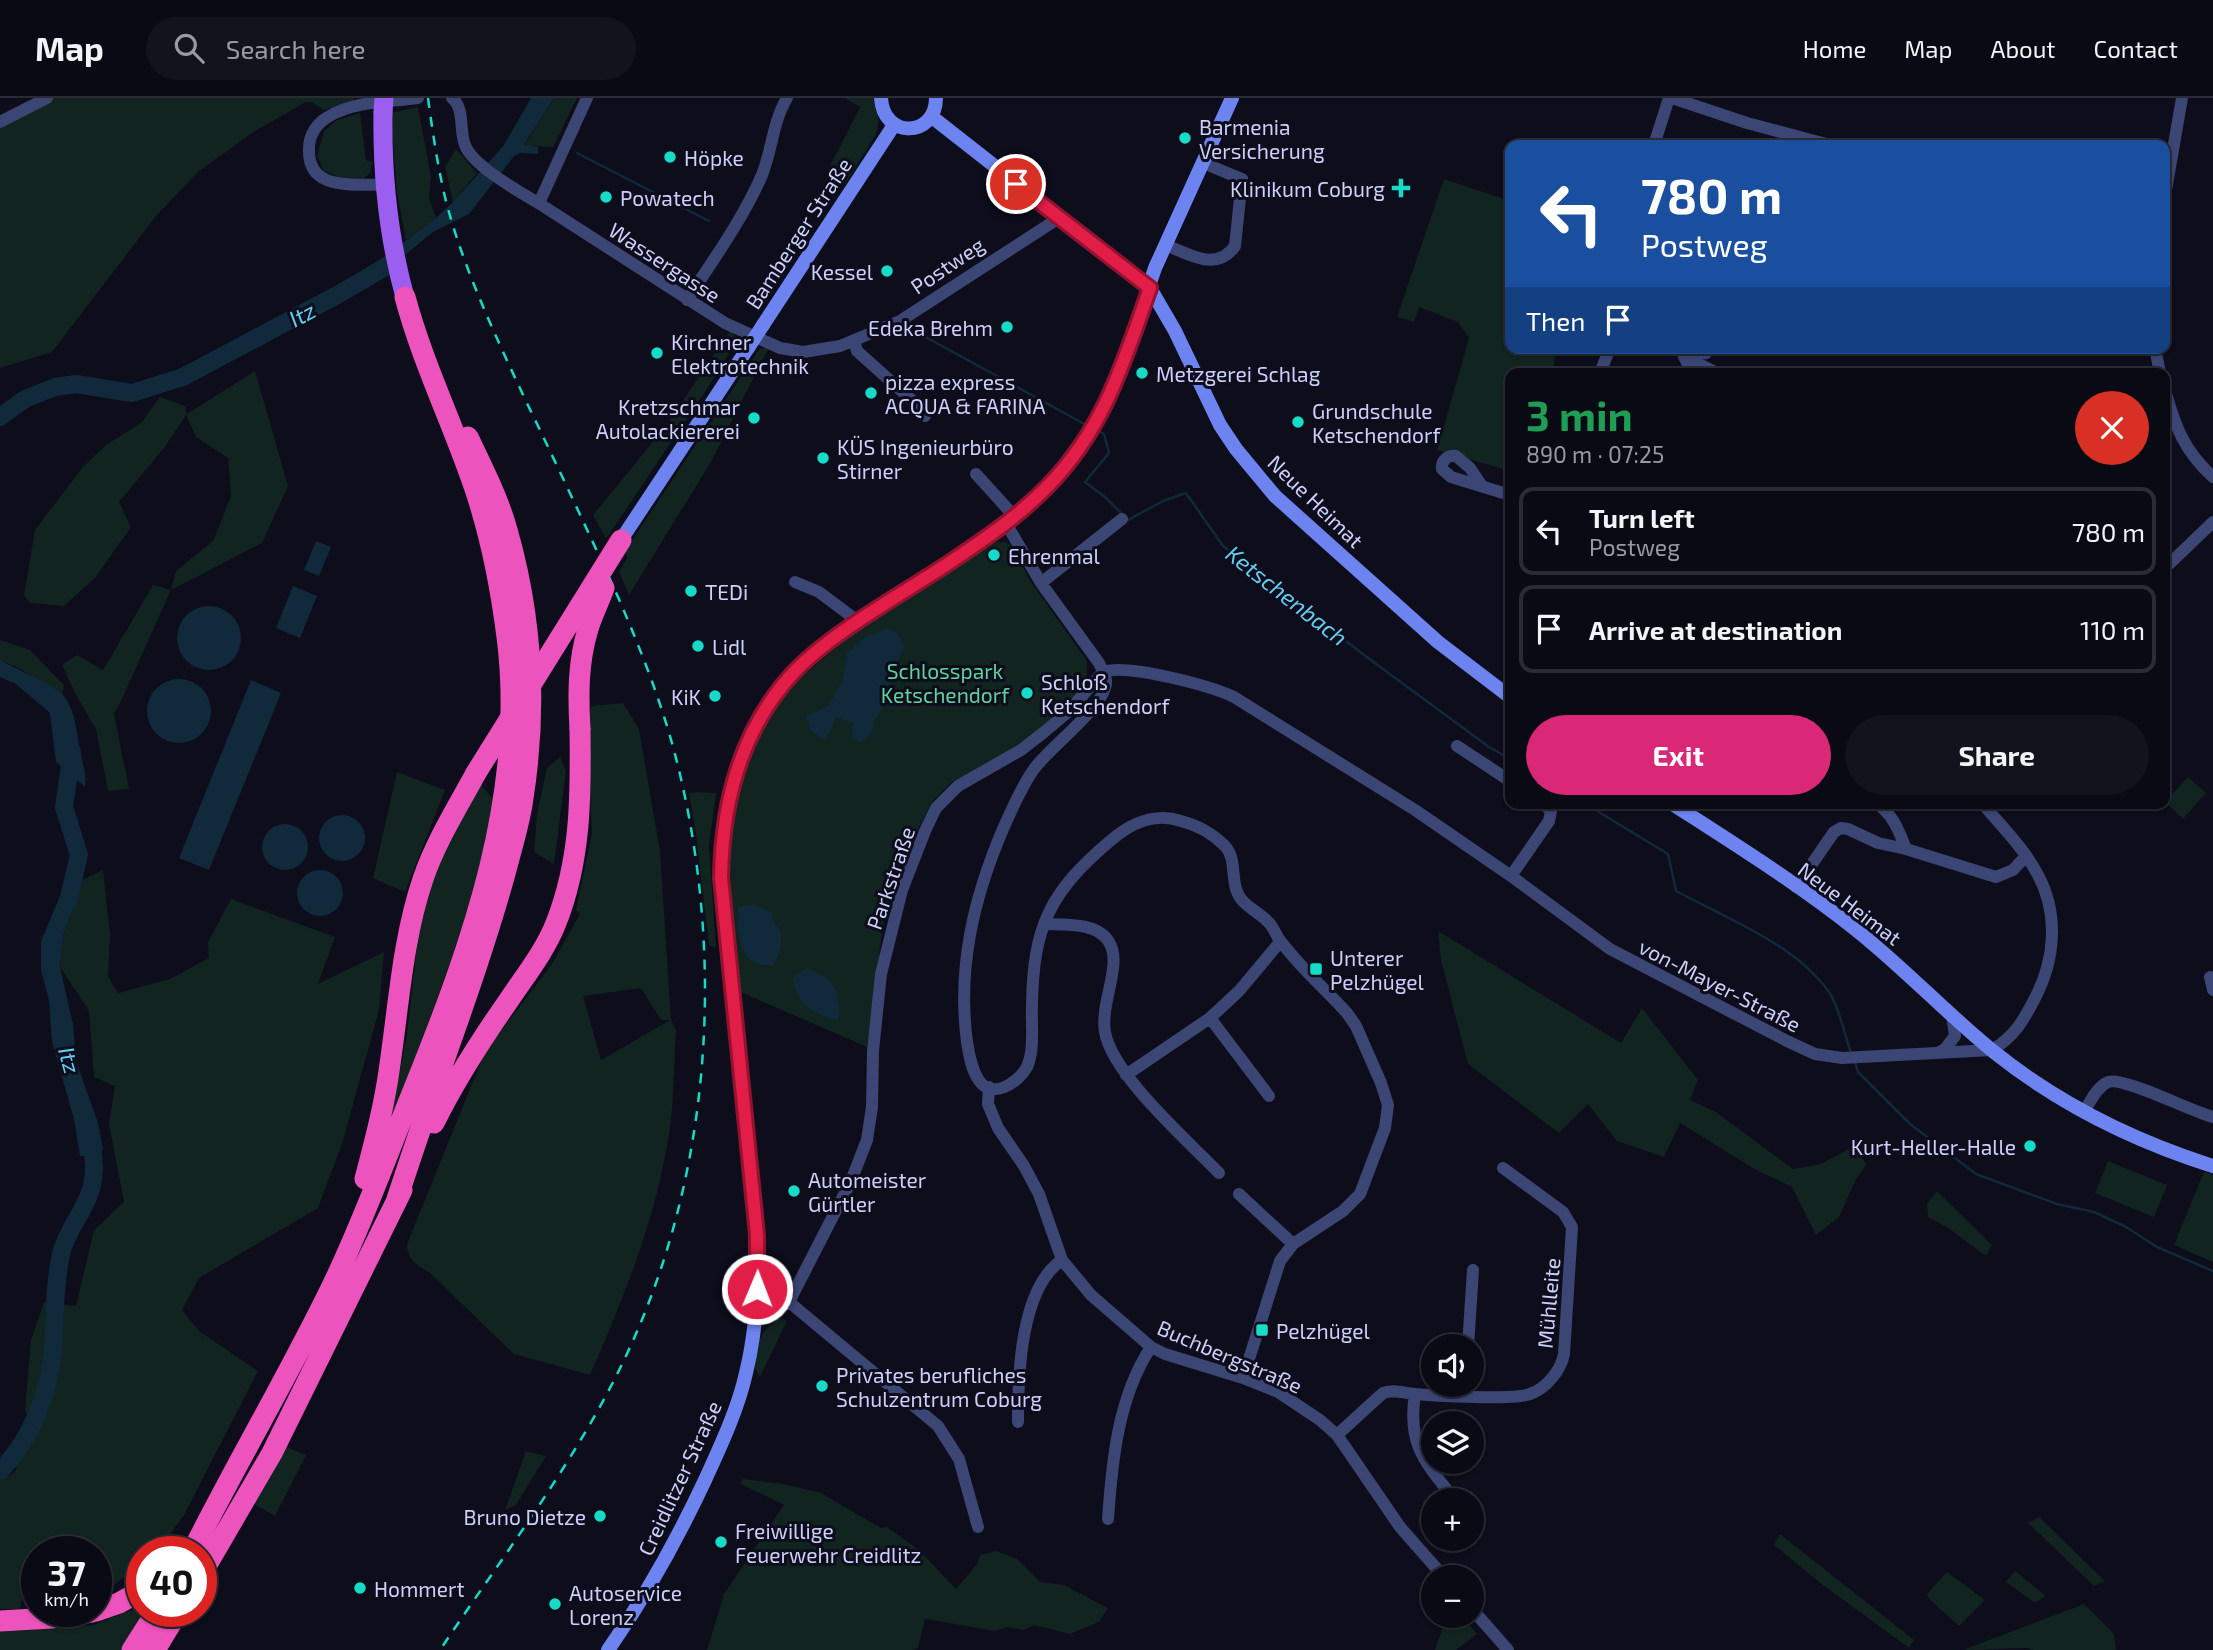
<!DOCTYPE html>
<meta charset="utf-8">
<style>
:root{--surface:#0a0a14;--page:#13131d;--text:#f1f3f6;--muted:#999aa0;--line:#2a2b34;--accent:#db2777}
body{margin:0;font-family:"Exo 2",sans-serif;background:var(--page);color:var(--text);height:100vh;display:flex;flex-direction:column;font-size:26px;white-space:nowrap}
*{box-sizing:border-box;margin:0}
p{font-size:23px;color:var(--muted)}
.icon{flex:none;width:38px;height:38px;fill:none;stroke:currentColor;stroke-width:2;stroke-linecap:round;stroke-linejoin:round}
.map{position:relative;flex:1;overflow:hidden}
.sheet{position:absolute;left:1505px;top:270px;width:665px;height:441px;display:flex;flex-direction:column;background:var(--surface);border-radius:14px;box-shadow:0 2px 5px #0004,0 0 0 2px var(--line)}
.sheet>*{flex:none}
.banner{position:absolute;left:1505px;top:42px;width:665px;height:214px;border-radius:14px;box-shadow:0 2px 5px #0004,0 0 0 2px var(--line);background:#1a4fa0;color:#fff;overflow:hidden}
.controls{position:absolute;left:1421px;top:1236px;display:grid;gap:14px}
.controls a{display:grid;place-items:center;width:63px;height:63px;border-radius:50%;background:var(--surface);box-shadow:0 2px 5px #0004,0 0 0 2px var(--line);font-size:35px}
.speed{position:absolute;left:21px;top:1438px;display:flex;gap:14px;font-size:35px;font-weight:700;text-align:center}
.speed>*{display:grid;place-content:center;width:91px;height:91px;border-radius:50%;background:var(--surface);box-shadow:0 2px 5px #0004,0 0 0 2px var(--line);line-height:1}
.speed small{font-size:18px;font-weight:400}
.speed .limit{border:10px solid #d22;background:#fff;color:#111}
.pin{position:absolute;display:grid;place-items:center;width:60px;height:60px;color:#fff;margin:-30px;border:4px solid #fff;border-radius:50%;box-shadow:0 2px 7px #0007}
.me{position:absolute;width:77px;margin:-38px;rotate:1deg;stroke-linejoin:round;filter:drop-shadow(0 0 5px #0008)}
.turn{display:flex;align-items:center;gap:24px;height:147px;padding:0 21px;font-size:32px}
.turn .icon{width:91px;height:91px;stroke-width:2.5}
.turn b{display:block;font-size:49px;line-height:60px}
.then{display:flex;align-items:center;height:66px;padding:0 21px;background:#0003;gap:14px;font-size:26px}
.round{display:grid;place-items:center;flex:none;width:74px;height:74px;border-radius:37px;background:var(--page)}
.overview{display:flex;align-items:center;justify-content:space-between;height:119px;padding:0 21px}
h1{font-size:42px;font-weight:700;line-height:52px;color:#1e9e55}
.action{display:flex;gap:14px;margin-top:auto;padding:14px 21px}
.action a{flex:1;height:80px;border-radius:42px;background:var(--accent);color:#fff;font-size:28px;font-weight:700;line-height:80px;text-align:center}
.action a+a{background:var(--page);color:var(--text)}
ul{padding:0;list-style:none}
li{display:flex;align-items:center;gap:21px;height:88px;margin:0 14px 10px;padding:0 7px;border:4px solid var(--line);border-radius:14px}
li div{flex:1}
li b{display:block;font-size:26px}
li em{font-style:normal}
header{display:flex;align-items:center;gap:42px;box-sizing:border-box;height:98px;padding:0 35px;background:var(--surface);border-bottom:2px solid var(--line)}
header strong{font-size:33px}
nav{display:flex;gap:38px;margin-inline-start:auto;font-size:24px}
.search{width:490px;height:63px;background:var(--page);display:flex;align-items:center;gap:18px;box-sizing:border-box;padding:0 24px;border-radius:38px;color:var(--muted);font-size:26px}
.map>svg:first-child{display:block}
</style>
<header>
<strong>Map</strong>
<div class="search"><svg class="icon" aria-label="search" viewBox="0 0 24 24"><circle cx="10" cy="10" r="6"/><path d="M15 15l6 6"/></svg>Search here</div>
<nav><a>Home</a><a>Map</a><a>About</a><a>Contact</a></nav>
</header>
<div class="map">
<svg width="2213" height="1552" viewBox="0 0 2213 1552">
<rect width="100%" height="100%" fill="#0d0d1b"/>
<path fill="#11241f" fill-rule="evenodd" d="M47,0H354L353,3L324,12L313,5L306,4L252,35L198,74L156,118L52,254L0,270V24Z
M554,0H577L553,49L524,48Z
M845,0H873L879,23L876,36L845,86L827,74L860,9Z
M418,9L431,78L429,100L436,120L406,142L397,95L391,15Z
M360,15L366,62L372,64L370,75L363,81L338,79L324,73L317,58L324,33L337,22Z
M456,51L477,75L453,104L445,69Z
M1444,81L1510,103V250H1557L1552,275H1510V373L1437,352L1469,240L1458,224L1419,209L1414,224L1397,219Z
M730,233L738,241L703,297L606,441L593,417L665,329Z
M760,250L768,251L711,364L629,497L619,474L627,460L625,453Z
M255,273L288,388L262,445L171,492L122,601L114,616L129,691L108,693L96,631L76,597L62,567L77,557L103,572L153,487L171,492L176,473L213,443L231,398L228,360L196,339L186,317L164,350L119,404L131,429L95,480L64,508L30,505L24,497L35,432L82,370L106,347L141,325L160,299L185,308L187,316Z
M996,444H1006L1012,448L1031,484L1087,563V580L1075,600L1040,631L995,662L951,685L931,705L902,764L883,827L867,949L738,893L730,792V735L737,700L749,662L762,633L782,600L807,574L866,525Z
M0,542L30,552L64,587L62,597L20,571L0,562Z
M623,605L639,631L660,753L671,922L676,932C674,962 674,993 671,1023C659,1112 626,1196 590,1277L514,1256L430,1175C417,1167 407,1162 407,1146L485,954L552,866L580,816L576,812L592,735L587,632L591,608ZM641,890L661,922H670L601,962L583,898Z
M560,659L566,673L554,766L534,754L537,716L547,670Z
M397,674L445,692L405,794L373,780Z
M2188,679L2206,695L2183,721L2165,704Z
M481,687L494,702L473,799L390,1034L392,1012L407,937L418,838L435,774L476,691Z
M697,694L716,695L709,748L716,849L709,848L696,736L689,695Z
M103,772L110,836L108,878L118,895L170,881L209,860L208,844L231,801L335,839L318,886L384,854L379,912L342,1046L318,1110L199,1180L182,1212L199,1233L258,1273L184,1417L157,1454H142V1466L115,1486L96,1491V1454H37V1500H22L20,1511H0V1382L14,1375L32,1336L25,1311L31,1242L44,1204L76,1208L94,1132L124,1104L109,1026L115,988L94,979L89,913L60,869L63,838L84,781Z
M1438,833L1621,945L1642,910L1698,982L1690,1002L1716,1014L1793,1071L1821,1066L1856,1047L1866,1067L1856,1081L1839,1119L1816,1137L1792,1089L1758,1073L1680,1025L1664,1059L1617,1043L1588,1006L1559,1035L1468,966L1441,862Z
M2108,1063L2167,1087L2154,1119L2095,1095Z
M2204,1074L2213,1076V1164L2174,1147Z
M1937,1093L1992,1147L1986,1158L1948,1130L1928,1119L1927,1105Z
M780,1220L787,1223L760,1279L754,1269C759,1242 756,1237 780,1220Z
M286,1349L306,1357L275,1418L254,1406Z
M526,1353L546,1358L516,1407L505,1412Z
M742,1381L784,1386L821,1395L881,1430L887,1429L919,1452L956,1491L978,1465L980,1457L996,1453L1017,1461L1040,1484L1064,1487L1108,1510L1099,1524L1070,1536L1034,1527L1024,1532L1007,1529L995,1533L925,1521L918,1550L913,1552H707L724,1496L784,1407L741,1386Z
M2039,1419L2105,1483L2094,1488L2028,1425Z
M1780,1436L1914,1542L1909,1550L1819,1484L1774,1447Z
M2015,1473L2046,1498L2035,1505L2006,1484Z
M1947,1474L1985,1502L1959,1528L1930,1502L1927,1496Z
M2084,1506L2114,1536L2116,1552H2034L2027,1550L1963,1552Z
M134,1511L148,1514L123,1552H0V1533L93,1527Z
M1447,1517H1462L1477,1536L1456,1552H1435Z"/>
<path fill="#102a3b" d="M531,0H554L524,47L538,49V56L520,55L514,58L469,116L433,134L372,184L365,173L436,120L453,104L504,47Z
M316,443L331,449L319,478L304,472Z
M293,488L317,498L300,540L276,530Z
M177 540a32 32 0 1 1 64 0a32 32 0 1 1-64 0Z
M887,530L897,535L905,547L891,579L889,598L874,624L872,634L861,645L852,639L853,625L836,619L826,642L810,633L806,618L828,608L843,582L847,555L864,540Z
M0,562C17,572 47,583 62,596C75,609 77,636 80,652C82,666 87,675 85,689L56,664L50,615L16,586L0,579Z
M147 613a32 32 0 1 1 64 0a32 32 0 1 1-64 0Z
M251,582L281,595L209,772L179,760Z
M319 740a23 23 0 1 1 46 0a23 23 0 1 1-46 0Z
M262 749a23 23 0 1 1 46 0a23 23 0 1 1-46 0Z
M297 795a23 23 0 1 1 46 0a23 23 0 1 1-46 0Z
M84,781L63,838L60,869L73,926L76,963L97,1022L103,1050L100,1058H80L74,1021L52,944L49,903L41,872V843L66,784Z
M746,807H755L771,814C772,822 775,825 779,831C784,841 780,858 773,867C739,871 737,836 738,810Z
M805,871C831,875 844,898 838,922C814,917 796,906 793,880Z"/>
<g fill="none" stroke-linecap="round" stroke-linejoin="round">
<path stroke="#102a3b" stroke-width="2.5" d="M577,55L709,123
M922,237L1088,328
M1097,332L1104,336L1109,355L1085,384L1105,399L1123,417
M1128,422L1163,403L1186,395L1223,448L1368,560L1489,649L1510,661
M1584,705L1668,756L1676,793C1726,820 1795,846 1829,894C1839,909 1845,937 1851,955
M1855,964L1858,974L1910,1026L1976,1076L2057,1106L2094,1114L2126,1129L2157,1149L2213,1173"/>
<path stroke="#102a3b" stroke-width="18" d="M0,319L25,301L55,289L76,286L132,295L183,279L339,196L387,168
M68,804L79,757L64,709L72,654
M0,1373C31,1342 49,1296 53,1252C55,1220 54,1188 61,1156C67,1130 89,1109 93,1082C96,1067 92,1049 91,1034"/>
<path stroke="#3c4675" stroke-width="12" d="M452,0C465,10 459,33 465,47C473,69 524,96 543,108L725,225L780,250L803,254L840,248L900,223L1059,120
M1672,0L1747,25L1830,47
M0,24L47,0
M1654,47L1669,0
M385,87C356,85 307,95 309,50C309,37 317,25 328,19C353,3 389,4 418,0
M2165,98L2182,0
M539,105L587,0
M1166,147C1190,157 1217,174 1235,148L1242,81L1203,65
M687,202C713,162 743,121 762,77C772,52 773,23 787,0
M854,243L857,253L915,305L925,318
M1681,250L1691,275
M1695,250L1700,256L1706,255V250
M2155,250L2160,275
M1684,259L1717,275
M1600,275L1610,250
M2165,292C2175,328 2184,353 2213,379
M976,376L1015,419
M1482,388L1470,370L1456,358C1448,357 1441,362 1442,371L1451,379L1510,397
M1007,427L1041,485L1099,565C1102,572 1107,578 1106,586C1102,611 1050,649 1034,671C1021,689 1012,711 1003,731C974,799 957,869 967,944C969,956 971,970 978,981C991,1003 1018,985 1027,969C1035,951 1031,926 1032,908C1033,828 1050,794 1110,743C1131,725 1154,714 1181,723C1197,727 1213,736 1225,748C1238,762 1229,785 1241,801C1249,811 1262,816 1270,826C1275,832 1277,840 1282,845C1301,870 1326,892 1347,915L1356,928L1381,985L1388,1007L1385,1030L1360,1096L1343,1113L1293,1146L1280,1163L1243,1280
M2165,470L2213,424
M795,484L819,494L859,524
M1041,485L1122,421
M1103,574C1126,565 1211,588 1234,599L1415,712L1511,778L1610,851L1787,943L1815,956L1842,960L1992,952C2014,939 2024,922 2035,900C2055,862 2059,816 2038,777C2024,750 2001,728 1982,705
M1457,648L1510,683
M1876,705C1893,716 1899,733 1906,751
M1511,778L1549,723L1551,713L1543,705
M1796,789L1834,734L1841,730L1848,731L1878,745L1906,751L1996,779L2013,772L2026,758
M1044,826C1065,827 1097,824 1109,844C1123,866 1100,904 1105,934C1112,976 1187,1042 1219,1075
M2210,879L2213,892
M1210,920L1269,998
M1939,954L1945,951L1955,938L1952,917
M1126,977L1210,920L1239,893L1280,844
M989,989L988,1006L998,1030L1024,1068L1039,1096L1062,1162L1091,1197L1151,1249L1165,1256L1243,1280L1278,1294L1320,1322L1337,1337L1400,1429L1444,1479
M2084,1014C2090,1004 2097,989 2108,984C2123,978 2192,1014 2213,1019
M1239,1096L1293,1146
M789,1204L938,1328L959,1361L978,1429
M756,1213L774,1212L789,1204L851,1083L867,1042L872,1009L873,953L881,876L902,792L925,733L936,710L958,688L1021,652L1043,635L1068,614L1103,574
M1468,1248L1473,1172
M1415,1296C1407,1347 1425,1364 1455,1402
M1018,1324C1018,1278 1020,1190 1062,1162
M1337,1337L1383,1295C1395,1291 1403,1295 1415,1296C1437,1298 1513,1302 1530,1296C1547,1290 1561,1272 1564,1256L1572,1129L1563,1114L1503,1070
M1108,1421C1112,1363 1118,1299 1151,1249
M1472,1511L1508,1552"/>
<path stroke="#6d84f0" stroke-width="14" d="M881,0C883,41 936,40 936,0
M932,19L1150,190L1175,233L1220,327L1236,351L1275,398L1438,544L1510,599
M763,227L894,27
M621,442L748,250
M1671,705C1733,745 1797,785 1855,831C1903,869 1946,915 1994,954C2059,1006 2134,1043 2213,1068
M608,1552C646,1498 678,1440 706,1380C721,1347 738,1311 746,1275C757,1230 759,1183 757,1137L721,780L723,733L735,678L755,630L773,600L797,571L835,540L1007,427L1052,384L1089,334L1115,288L1155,170L1232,0"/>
<path stroke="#9b5eee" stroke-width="19" d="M383,14C382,77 388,138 405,199"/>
<path stroke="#ed53bd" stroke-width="21" d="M434,1025C455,982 481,942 509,902C525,878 545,853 556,825C581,762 581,698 580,631
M365,1081C375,1043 385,1005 390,966C399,904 403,840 423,781C436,743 457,710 476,675
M396,1104C415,1047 434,990 454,934C473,880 491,827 506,772C512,748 520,724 523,700C537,610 532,519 507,432C498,399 482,369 468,339
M192,1454C237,1364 289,1277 333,1186C364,1122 388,1054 415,988C472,846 527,694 507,539C501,491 491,440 476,394C454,328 423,266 405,199
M201,1477L272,1355L402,1092
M96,1513L119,1505L142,1492
M0,1523L51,1520L92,1514
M132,1552L156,1514
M155,1552L178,1514"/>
<path stroke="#16dbc6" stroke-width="2.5" stroke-dasharray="10 9" stroke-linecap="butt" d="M428,0C433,36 438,72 447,107C465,174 496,239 525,301C557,367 588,433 618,499C641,552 663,608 677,664C726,860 712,1079 624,1262C576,1363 502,1459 440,1552"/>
<path stroke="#6d84f0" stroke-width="14" d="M748,250L763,227"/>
<path stroke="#9b5eee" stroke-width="19" d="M383,14L384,0"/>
<path stroke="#ed53bd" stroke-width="21" d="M580,631C578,597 578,564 588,531C592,517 599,504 604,490
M476,675L621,442"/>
</g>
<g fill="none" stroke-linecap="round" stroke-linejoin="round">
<defs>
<path id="route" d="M757,1191V1137L721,780C722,704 742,628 797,571C836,532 902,496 949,465C986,440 1018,419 1049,387C1105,329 1124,263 1150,190L1016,86"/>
</defs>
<use href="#route" stroke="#92132f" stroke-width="18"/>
<use href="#route" stroke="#e11d48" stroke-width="12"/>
</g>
<g fill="#16dbc6" stroke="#0d0d1b" stroke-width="2.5">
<circle cx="1185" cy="40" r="7"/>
<circle cx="670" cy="59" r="7"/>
<path d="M1397.5 79.5h7v7h7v7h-7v7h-7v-7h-7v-7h7z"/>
<circle cx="606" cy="99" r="7"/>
<circle cx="887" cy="173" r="7"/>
<circle cx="1007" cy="229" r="7"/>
<circle cx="657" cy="255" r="7"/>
<circle cx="1142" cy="275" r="7"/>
<circle cx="871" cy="295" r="7"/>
<circle cx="754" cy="320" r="7"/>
<circle cx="1298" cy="324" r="7"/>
<circle cx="823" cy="360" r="7"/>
<circle cx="994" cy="457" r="7"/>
<circle cx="691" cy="493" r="7"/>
<circle cx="698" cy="548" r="7"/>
<circle cx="1027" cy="595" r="7"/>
<circle cx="715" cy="598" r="7"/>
<rect x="1309" y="864" width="14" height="14" rx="3.5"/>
<circle cx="2030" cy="1048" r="7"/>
<circle cx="794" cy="1093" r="7"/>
<rect x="1255" y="1225" width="14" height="14" rx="3.5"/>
<circle cx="822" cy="1288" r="7"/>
<circle cx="600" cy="1418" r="7"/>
<circle cx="721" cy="1444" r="7"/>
<circle cx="360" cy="1490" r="7"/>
<circle cx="555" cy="1506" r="7"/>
</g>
<g text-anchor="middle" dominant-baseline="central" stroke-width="6" stroke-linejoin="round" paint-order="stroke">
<g font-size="21" fill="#ccd0fa" stroke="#0d0d1b" text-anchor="start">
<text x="1199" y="28">Barmenia<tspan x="1199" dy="24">Versicherung</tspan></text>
<text x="684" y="59">Höpke</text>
<text x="1385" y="90" text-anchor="end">Klinikum Coburg</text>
<text x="620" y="99">Powatech</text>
<text x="873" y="173" text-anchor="end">Kessel</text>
<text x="993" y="229" text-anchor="end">Edeka Brehm</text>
<text x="671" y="243">Kirchner<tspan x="671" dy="24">Elektrotechnik</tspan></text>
<text x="1156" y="275">Metzgerei Schlag</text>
<text x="885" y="283">pizza express<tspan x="885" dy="24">ACQUA &amp; FARINA</tspan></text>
<text x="740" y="308" text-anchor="end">Kretzschmar<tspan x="740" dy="24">Autolackiererei</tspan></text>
<text x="1312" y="312">Grundschule<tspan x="1312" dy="24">Ketschendorf</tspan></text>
<text x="837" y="348">KÜS Ingenieurbüro<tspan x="837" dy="24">Stirner</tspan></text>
<text x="1008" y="457">Ehrenmal</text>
<text x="705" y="493">TEDi</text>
<text x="712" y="548">Lidl</text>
<text x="1041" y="583">Schloß<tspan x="1041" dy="24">Ketschendorf</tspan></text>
<text x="701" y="598" text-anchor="end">KiK</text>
<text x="1330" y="859">Unterer<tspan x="1330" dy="24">Pelzhügel</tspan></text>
<text x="2016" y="1048" text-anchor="end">Kurt-Heller-Halle</text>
<text x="808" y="1081">Automeister<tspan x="808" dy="24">Gürtler</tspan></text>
<text x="1276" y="1232">Pelzhügel</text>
<text x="836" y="1276">Privates berufliches<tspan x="836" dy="24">Schulzentrum Coburg</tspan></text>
<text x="586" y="1418" text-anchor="end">Bruno Dietze</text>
<text x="735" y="1432">Freiwillige<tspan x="735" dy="24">Feuerwehr Creidlitz</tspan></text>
<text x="374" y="1490">Hommert</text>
<text x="569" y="1494">Autoservice<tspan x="569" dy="24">Lorenz</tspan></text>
</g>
<g font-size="21" fill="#ccd0fa" stroke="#0d0d1b">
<text transform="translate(798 135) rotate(-57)">Bamberger Straße</text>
<text transform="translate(665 164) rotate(33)">Wassergasse</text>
<text transform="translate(947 167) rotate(-34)">Postweg</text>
<text transform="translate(1316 403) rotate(44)">Neue Heimat</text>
<text transform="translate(890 780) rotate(-71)">Parkstraße</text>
<text transform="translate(1850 805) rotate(37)">Neue Heimat</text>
<text transform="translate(1720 887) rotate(27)">von-Mayer-Straße</text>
<text transform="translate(1548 1205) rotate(-85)">Mühlleite</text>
<text transform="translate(1230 1258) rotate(23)">Buchbergstraße</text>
<text transform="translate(679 1380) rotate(-65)">Creidlitzer Straße</text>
</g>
<g font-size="21" fill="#61d19e" stroke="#0d0d1b">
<text x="945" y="572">Schlosspark<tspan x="945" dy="24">Ketschendorf</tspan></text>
</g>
<g font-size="23" font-style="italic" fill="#64ccef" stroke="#0d0d1b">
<text transform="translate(302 216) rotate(-28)">Itz</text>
<text transform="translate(1287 497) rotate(38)">Ketschenbach</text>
<text transform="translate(70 962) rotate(74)">Itz</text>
</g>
</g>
</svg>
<div class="controls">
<a><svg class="icon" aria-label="sound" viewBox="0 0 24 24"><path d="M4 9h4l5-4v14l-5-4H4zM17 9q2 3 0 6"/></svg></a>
<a><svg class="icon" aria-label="layers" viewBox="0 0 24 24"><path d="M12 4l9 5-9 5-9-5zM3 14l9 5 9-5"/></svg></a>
<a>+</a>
<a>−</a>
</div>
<div class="speed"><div>37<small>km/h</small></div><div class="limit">40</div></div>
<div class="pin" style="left:1016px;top:86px;background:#d93025"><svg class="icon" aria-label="arrive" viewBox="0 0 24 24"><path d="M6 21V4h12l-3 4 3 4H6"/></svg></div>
<svg class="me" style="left:757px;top:1191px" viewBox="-20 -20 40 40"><circle r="17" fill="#e11d48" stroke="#fff" stroke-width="3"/><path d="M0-11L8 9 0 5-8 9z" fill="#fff"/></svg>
<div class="banner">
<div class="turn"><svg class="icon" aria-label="left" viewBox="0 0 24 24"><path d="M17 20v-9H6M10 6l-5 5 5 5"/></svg><div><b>780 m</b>Postweg</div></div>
<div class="then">Then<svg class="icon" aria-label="arrive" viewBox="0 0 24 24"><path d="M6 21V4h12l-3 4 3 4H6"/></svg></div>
</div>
<section class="sheet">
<div class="overview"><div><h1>3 min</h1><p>890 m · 07:25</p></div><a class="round" style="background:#d93025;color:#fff"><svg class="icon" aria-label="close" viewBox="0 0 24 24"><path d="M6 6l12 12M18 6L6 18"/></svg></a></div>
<ul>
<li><svg class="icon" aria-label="left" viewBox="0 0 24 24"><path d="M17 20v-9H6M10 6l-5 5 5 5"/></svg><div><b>Turn left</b><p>Postweg</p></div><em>780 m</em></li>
<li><svg class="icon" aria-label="arrive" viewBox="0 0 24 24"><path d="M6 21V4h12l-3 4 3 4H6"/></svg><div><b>Arrive at destination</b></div><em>110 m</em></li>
</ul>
<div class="action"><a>Exit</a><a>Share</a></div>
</section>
</div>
